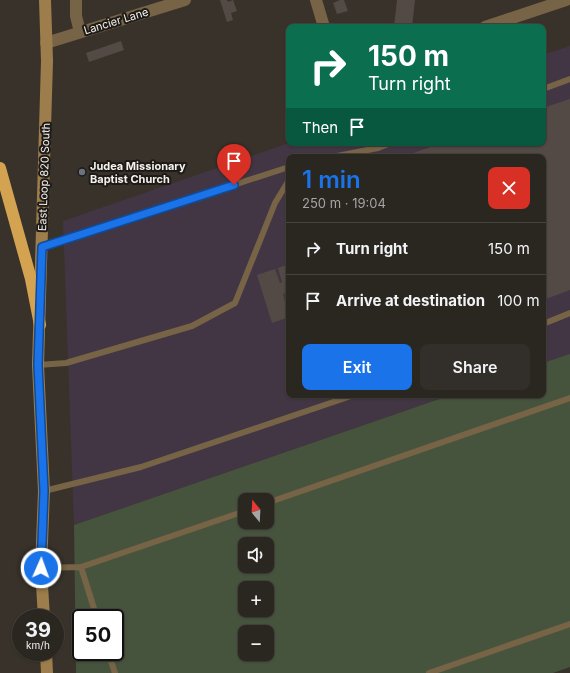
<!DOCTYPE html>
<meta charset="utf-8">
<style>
:root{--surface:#2a2620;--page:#322e29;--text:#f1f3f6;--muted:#a5a5a5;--line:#46433e;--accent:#1a73e8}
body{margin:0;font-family:Inter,sans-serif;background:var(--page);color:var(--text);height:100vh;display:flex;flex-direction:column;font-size:15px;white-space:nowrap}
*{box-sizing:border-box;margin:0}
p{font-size:13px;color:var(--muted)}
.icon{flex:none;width:22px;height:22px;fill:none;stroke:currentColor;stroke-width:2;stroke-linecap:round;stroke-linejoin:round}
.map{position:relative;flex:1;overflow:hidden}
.details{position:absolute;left:286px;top:154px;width:260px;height:244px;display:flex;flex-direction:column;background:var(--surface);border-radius:8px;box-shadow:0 1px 3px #0004,0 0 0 1px var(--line)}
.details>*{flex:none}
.banner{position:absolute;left:286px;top:24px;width:260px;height:122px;border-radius:8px;box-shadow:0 1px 3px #0004,0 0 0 1px var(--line);background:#0b6e4f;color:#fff;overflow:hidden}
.needle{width:26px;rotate:342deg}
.buttons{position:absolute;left:238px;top:493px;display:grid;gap:8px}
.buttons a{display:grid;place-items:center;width:36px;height:36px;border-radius:8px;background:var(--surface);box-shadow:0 1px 3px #0004,0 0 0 1px var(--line);font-size:20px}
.speed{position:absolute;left:12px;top:609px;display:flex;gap:8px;font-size:20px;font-weight:700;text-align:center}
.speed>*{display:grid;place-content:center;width:52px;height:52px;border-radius:50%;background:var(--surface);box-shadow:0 1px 3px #0004,0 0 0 1px var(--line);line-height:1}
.speed small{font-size:10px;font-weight:400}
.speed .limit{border:2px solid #111;border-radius:6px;background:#fff;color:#111}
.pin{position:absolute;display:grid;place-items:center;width:34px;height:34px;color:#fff;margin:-41px -17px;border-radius:50% 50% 50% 0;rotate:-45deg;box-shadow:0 0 4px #0007}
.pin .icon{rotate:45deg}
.me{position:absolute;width:44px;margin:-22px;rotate:2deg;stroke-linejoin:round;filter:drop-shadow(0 0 3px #0008)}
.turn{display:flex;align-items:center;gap:14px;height:84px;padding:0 16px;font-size:18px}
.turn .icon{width:52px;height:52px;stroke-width:2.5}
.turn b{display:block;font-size:28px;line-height:34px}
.then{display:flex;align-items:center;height:38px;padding:0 16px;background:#0003;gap:8px;font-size:15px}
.round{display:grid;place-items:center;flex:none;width:42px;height:42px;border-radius:8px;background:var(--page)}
.headline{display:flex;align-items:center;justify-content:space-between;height:68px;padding:0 16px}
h1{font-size:24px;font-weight:600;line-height:30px;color:var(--accent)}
.cta{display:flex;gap:8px;margin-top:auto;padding:8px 16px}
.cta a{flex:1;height:46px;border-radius:8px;background:var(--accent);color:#fff;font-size:16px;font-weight:600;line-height:46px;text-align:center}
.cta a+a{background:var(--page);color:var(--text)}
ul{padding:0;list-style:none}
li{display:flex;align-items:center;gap:12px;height:52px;padding:0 16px;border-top:1px solid var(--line)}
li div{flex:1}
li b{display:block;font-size:15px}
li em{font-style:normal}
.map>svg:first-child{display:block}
</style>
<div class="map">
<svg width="570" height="673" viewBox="0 0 570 673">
<rect width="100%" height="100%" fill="#38322a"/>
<path fill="#433644" d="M570,46V354L543,363V157H289V395H451L74,525L63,221L289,143H543V55Z"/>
<path fill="#47543d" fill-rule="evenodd" d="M570,354V667L553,673H76L74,525L451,395H543V363ZM245,500H267V522H245ZM245,544H267V566H245ZM245,588H267V610H245ZM81,618H115V652H81ZM245,632H267V654H245Z"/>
<path fill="#544a45" d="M220,0H227L228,2L233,0L237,11L231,13L233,20L227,22Z
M340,0H344L348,11L337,14L333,3Z
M397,0H415L412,27H394Z
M121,41L124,50L89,62L86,53Z
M570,99V290L543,300V157H402L442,143H543V108Z
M289,264V300L286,293L283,294L289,317L272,323L257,275L275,269L280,283L282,282L278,268Z"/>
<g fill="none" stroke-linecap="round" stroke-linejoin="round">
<path stroke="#776345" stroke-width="6" d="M543,89L570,79
M332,157L378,148L391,143
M42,247L289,167
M543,324L570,313
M38,365L66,363L192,326L235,303L275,203L289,180
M44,491L141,467L354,395
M267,503L570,398
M81,567L97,618
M41,568L81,567L245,511
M108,652L115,673
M429,673L570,624"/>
<path stroke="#776345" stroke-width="12" d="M76,0V16L80,32
M316,0L324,27
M485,27L566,0
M46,43L185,0"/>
<path stroke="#9d7d4b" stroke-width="12" d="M44,618L41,568L44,491L38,365L47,61L45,0
M46,652L47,673"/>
<path stroke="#d4a352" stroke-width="12" d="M0,168L31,279L40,325"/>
</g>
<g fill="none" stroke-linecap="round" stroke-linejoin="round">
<defs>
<path id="route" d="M41,568L44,491L38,365L42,247L234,185"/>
</defs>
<use href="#route" stroke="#114b97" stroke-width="10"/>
<use href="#route" stroke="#1a73e8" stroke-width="7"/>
</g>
<circle fill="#6b7280" stroke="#1d1a17" stroke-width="1.5" cx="82" cy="172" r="4"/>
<g text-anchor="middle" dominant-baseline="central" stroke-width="4" stroke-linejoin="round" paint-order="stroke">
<g font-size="11" fill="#f5f1ec" stroke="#1d1a17">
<text transform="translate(116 21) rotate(-17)">Lancier Lane</text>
<text transform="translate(44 177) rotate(-88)">East Loop 820 South</text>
</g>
<g font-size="11" font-weight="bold" fill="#f5f1ec" stroke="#1d1a17" text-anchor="start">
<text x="90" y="166">Judea Missionary<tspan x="90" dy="13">Baptist Church</tspan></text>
</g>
</g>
</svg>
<div class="buttons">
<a><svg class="needle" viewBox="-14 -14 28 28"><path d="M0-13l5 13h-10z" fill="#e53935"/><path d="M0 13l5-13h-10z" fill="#a5a5a5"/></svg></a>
<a><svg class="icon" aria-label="sound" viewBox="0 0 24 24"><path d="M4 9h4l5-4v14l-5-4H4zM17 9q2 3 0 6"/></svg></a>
<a>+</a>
<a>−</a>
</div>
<div class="speed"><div>39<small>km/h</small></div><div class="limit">50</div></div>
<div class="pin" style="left:234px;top:185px;background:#d93025"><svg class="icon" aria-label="arrive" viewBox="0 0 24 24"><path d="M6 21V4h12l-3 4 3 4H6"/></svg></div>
<svg class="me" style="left:41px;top:568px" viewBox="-20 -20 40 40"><circle r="17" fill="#1a73e8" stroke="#fff" stroke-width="3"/><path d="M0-11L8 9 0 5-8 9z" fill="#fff"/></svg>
<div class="banner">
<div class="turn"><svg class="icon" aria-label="right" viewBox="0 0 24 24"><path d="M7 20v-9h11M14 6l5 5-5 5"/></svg><div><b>150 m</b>Turn right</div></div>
<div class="then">Then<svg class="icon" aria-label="arrive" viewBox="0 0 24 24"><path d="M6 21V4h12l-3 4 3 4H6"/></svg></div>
</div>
<section class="details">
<div class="headline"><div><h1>1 min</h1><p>250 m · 19:04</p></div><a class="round" style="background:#d93025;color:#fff"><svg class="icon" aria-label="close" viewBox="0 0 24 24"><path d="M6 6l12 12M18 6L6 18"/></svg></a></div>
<ul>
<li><svg class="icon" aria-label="right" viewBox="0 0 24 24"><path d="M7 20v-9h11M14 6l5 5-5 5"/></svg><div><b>Turn right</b></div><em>150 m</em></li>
<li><svg class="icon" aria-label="arrive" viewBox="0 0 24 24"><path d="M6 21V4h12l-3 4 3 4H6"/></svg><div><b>Arrive at destination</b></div><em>100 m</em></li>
</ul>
<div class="cta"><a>Exit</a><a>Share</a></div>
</section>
</div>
